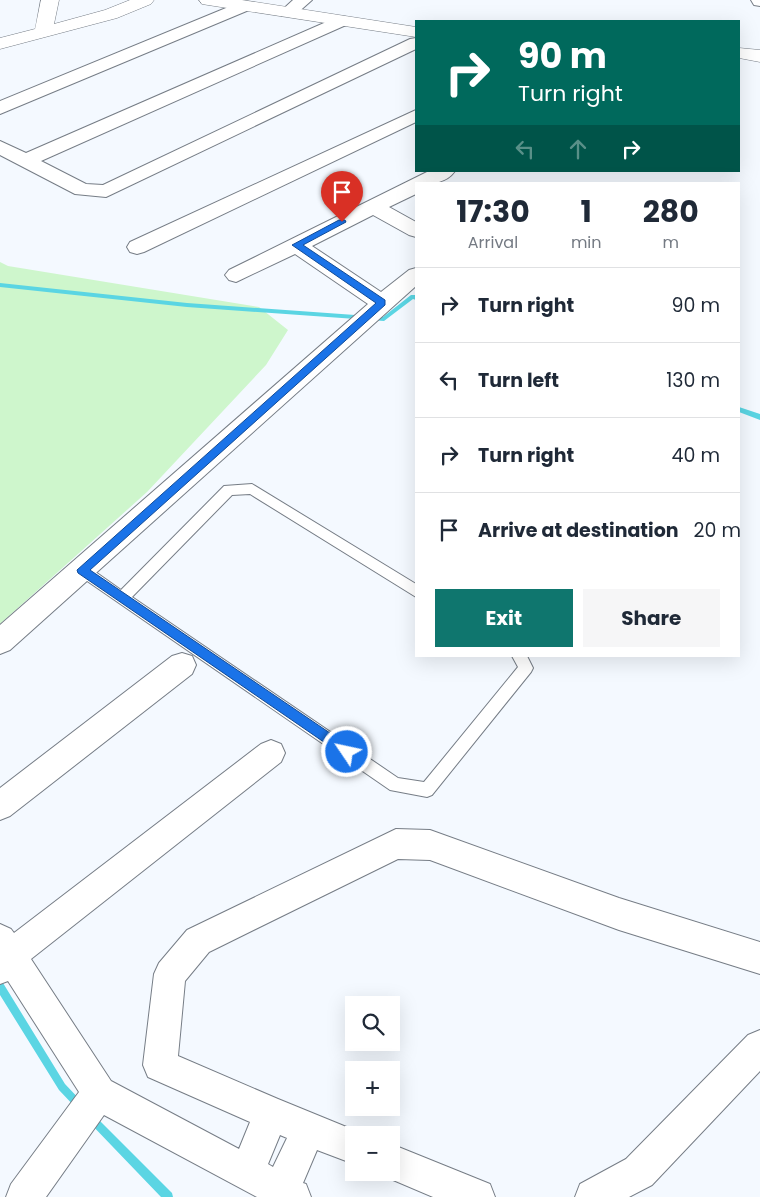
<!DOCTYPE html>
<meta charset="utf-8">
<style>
:root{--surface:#fff;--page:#f6f6f7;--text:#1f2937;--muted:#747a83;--line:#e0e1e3;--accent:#0f766e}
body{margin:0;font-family:Poppins,sans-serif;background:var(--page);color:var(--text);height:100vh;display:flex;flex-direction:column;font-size:19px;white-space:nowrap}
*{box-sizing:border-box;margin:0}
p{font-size:16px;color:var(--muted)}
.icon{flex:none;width:28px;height:28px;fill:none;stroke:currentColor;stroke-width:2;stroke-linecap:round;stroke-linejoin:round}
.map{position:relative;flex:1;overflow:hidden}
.panel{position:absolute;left:415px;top:182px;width:325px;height:475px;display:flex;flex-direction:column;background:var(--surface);border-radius:0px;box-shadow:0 5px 20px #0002}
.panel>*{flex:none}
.hud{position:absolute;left:415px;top:20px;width:325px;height:152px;border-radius:0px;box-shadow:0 5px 20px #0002;background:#00695c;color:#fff;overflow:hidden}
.controls{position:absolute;left:345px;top:996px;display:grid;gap:10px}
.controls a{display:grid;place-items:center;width:55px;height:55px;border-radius:0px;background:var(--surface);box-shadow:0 5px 20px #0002;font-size:25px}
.pin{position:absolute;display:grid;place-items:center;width:42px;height:42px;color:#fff;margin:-51px -21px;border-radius:50% 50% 50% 0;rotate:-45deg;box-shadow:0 0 5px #0007}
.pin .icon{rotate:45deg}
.me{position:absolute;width:55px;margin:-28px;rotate:304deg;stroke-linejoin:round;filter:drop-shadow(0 0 4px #0008)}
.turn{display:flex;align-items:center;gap:18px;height:105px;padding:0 20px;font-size:22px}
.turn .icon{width:65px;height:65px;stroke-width:2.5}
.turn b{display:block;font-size:35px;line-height:42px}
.lanes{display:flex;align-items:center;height:48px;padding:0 20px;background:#0003;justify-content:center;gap:25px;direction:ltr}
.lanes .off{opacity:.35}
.eta{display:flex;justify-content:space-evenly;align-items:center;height:85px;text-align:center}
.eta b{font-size:30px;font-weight:700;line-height:35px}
.action{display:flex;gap:10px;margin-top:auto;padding:10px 20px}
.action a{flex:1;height:58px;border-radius:0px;background:var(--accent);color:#fff;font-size:20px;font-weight:700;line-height:58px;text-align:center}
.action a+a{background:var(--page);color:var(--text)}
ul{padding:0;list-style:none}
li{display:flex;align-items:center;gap:15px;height:75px;padding:0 20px;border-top:1px solid var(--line)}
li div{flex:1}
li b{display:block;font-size:19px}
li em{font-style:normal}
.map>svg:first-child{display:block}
</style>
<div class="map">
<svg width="760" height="1197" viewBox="0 0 760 1197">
<rect width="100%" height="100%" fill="#f4f9ff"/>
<path fill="#cef6cc" d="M0,262L8,266L259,307L288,330L266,365L147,492L0,624Z"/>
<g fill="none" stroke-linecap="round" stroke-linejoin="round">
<path fill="#5bd5e3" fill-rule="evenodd" d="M0,283L187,303L383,317L411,295H416V300L413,299L384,321L187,307L0,287Z
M739,407L760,414V420L739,412Z
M0,981L3,983L65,1084L83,1103L85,1106L83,1109L80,1111L77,1109L59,1090L0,995Z
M91,1113L94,1115L172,1193L173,1197H161L88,1121L86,1118L88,1115Z"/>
<defs>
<path id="lane" d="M252,484L416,584V597L250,494L232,495L132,597L398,778L424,782L518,667L512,656H527L533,668L531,672L432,795L427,797L390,790L77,574L75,570L77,566L82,564L87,566L121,590L224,486Z"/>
<path id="street" d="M293,0H312L294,16H282L280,12Z
M751,0H760V6L754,5Z
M243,1L249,2L251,6L249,10L0,114V101Z
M340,16L346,17L348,21L346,25L41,161L86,184L103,185L410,39L416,38V49L106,197L75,194L0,155V141L26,153Z
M416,110V122L144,252L137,254L130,252L127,247L130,242Z
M429,171H455C446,184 430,184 416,184V194L389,207L416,222V237L409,235L373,215L312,246L381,292L409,270L416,268V286L10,650L0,654V625L368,304L295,254L236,282L229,280L225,275L229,270Z
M182,653L192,656L196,665L192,674L10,816L0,820V788L172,656Z
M271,740L281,744L285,753L281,762L31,959L111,1081L239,1149L250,1122L148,1077L143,1065L154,974L159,963L187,930L396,829L430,830L619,898L760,942V974L619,930L430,860L398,859L209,952L185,981L178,1056L278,1099L366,1135H354V1164L317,1150L303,1183L306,1184L311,1197H257L104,1115L46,1197H6L11,1184L79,1092L8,981L0,984V924L11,929L14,933L261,744ZM280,1135L287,1138L273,1167L268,1164Z
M760,1030V1071L652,1185L629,1197H575L580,1184L626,1159L748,1035Z
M391,1144L490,1184L495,1197H433L379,1174L378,1172H391Z"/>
<path id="secondary" d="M41,0H59L54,24L105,10L130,0H154L151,4L117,18L0,49V38L35,29Z
M199,0H242L416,27V37L208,5L202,4Z
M739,48L760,50V62L739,58Z"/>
</defs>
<use href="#lane" stroke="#767d86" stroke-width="2"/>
<use href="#street" stroke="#767d86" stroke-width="2"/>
<use href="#secondary" stroke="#767d86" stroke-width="1"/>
<use href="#lane" fill="#fff" fill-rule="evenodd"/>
<use href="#street" fill="#fff" fill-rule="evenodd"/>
<use href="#secondary" fill="#fff" fill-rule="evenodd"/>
</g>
<path fill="#1a73e8" stroke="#114b97" d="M339,220H345L346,222L303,245L385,300V305L90,570L352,748L353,752L352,756L347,758L78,573L77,570L376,303L292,245Z"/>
</svg>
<div class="controls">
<a><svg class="icon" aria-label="search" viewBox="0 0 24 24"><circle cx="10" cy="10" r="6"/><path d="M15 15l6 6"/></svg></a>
<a>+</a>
<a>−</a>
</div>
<div class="pin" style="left:342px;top:222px;background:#d93025"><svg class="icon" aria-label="arrive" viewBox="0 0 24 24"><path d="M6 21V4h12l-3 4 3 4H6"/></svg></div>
<svg class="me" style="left:347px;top:752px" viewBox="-20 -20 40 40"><circle r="17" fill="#1a73e8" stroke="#fff" stroke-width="3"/><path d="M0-11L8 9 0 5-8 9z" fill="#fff"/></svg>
<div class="hud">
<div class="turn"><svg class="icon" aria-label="right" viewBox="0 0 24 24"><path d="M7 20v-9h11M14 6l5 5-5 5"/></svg><div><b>90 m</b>Turn right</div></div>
<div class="lanes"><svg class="icon off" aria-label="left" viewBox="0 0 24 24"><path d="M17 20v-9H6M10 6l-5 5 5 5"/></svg><svg class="icon off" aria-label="ahead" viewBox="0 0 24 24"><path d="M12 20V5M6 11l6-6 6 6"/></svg><svg class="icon" aria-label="right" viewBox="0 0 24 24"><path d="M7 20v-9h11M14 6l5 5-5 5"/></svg></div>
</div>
<section class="panel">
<div class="eta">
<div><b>17:30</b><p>Arrival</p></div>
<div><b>1</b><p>min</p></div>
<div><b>280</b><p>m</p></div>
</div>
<ul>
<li><svg class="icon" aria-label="right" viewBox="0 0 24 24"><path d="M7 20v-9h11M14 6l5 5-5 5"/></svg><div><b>Turn right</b></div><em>90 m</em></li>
<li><svg class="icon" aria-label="left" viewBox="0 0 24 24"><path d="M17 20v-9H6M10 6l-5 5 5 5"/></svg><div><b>Turn left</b></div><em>130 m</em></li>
<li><svg class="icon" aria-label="right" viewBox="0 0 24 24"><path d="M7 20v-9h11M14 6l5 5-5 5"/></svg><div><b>Turn right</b></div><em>40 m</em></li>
<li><svg class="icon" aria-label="arrive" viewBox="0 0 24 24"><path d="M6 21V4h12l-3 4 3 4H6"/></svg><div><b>Arrive at destination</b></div><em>20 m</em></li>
</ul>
<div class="action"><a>Exit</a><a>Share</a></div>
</section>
</div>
